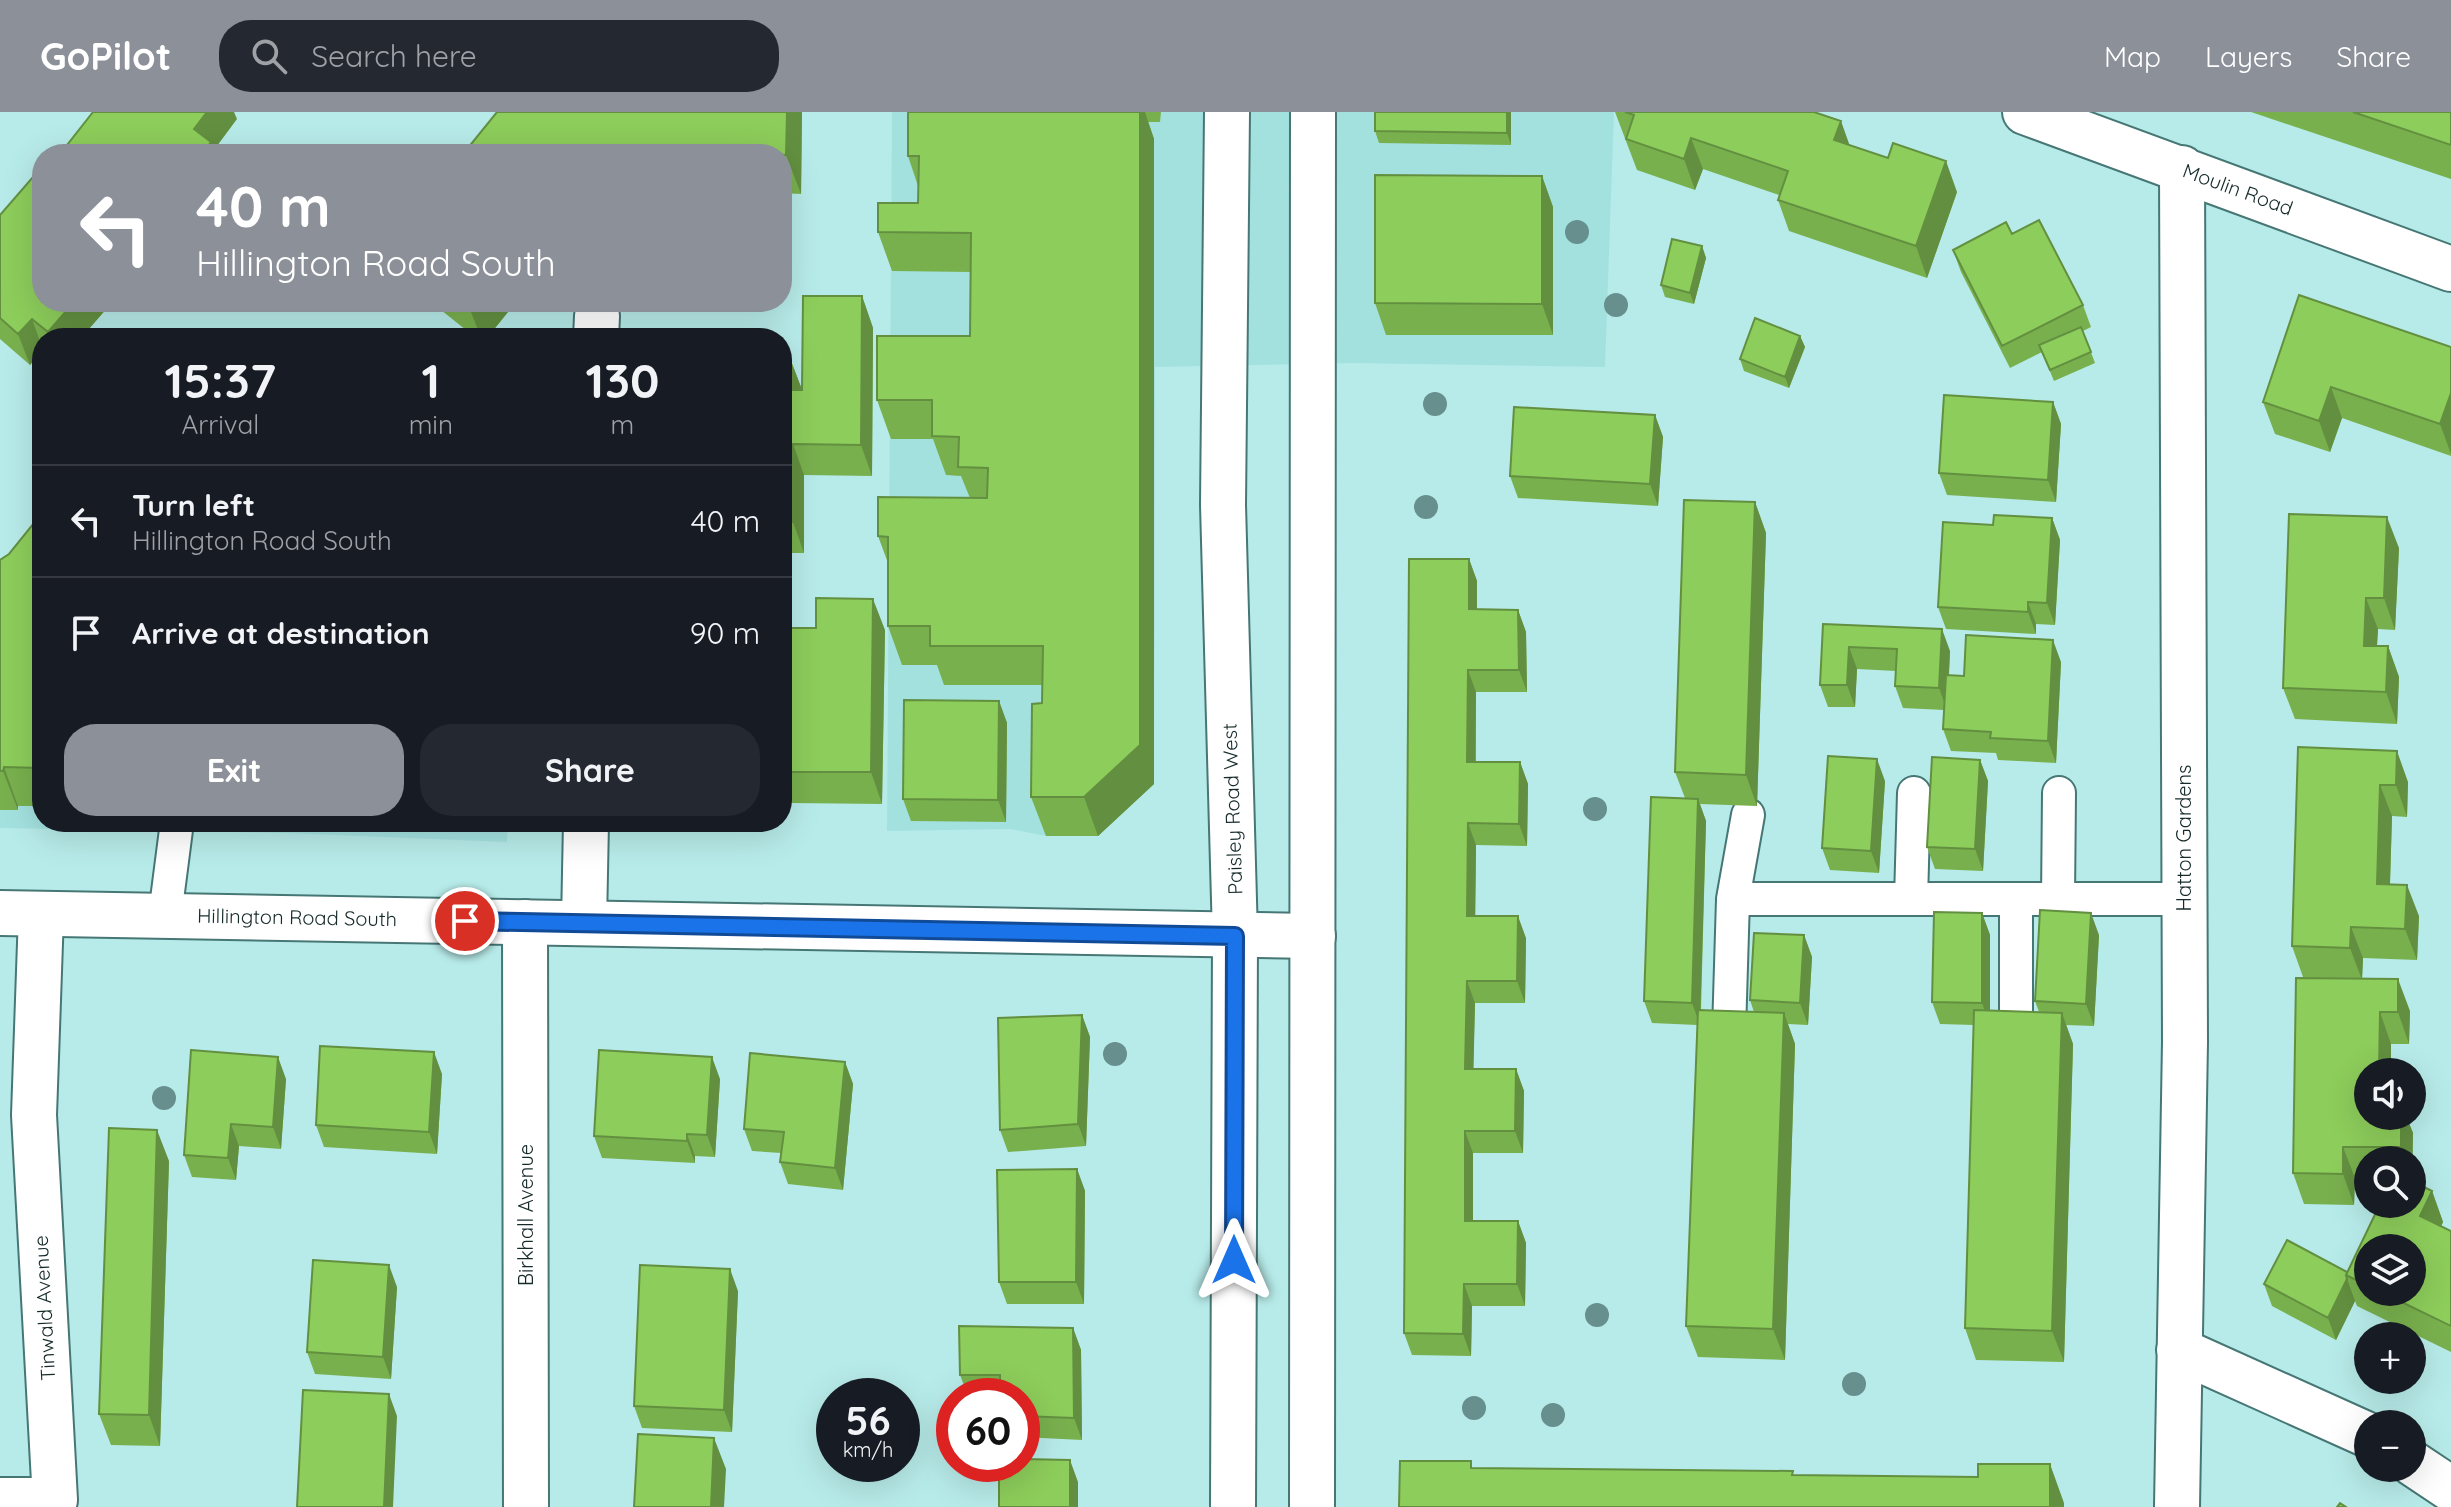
<!DOCTYPE html>
<meta charset="utf-8">
<style>
:root{--surface:#171b24;--page:#242831;--text:#f1f3f6;--muted:#9ea1a6;--line:#363941;--accent:#8c9099}
body{margin:0;font-family:Quicksand,sans-serif;background:var(--page);color:var(--text);height:100vh;display:flex;flex-direction:column;font-size:30px;white-space:nowrap}
*{box-sizing:border-box;margin:0}
p{font-size:26px;color:var(--muted)}
.icon{flex:none;width:44px;height:44px;fill:none;stroke:currentColor;stroke-width:2;stroke-linecap:round;stroke-linejoin:round}
.map{position:relative;flex:1;overflow:hidden}
.panel{position:absolute;left:32px;top:216px;width:760px;height:504px;display:flex;flex-direction:column;background:var(--surface);border-radius:32px;box-shadow:0 8px 32px #0002}
.panel>*{flex:none}
.top-card{position:absolute;left:32px;top:32px;width:760px;height:168px;border-radius:32px;box-shadow:0 8px 32px #0002;background:#8c9099;color:#fff;overflow:hidden}
.tools{position:absolute;left:2354px;top:946px;display:grid;gap:16px}
.tools a{display:grid;place-items:center;width:72px;height:72px;border-radius:50%;background:var(--surface);box-shadow:0 8px 32px #0002;font-size:40px}
.speed{position:absolute;left:816px;top:1266px;display:flex;gap:16px;font-size:40px;font-weight:700;text-align:center}
.speed>*{display:grid;place-content:center;width:104px;height:104px;border-radius:50%;background:var(--surface);box-shadow:0 8px 32px #0002;line-height:1}
.speed small{font-size:20px;font-weight:400}
.speed .limit{border:12px solid #d22;background:#fff;color:#111}
.pin{position:absolute;display:grid;place-items:center;width:68px;height:68px;color:#fff;margin:-34px;border:4px solid #fff;border-radius:50%;box-shadow:0 2px 8px #0007}
.me{position:absolute;width:88px;margin:-44px;rotate:0deg;stroke-linejoin:round;filter:drop-shadow(0 0 6px #0008)}
.turn{display:flex;align-items:center;gap:28px;height:168px;padding:0 32px;font-size:36px}
.turn .icon{width:104px;height:104px;stroke-width:2.5}
.turn b{display:block;font-size:56px;line-height:68px}
.eta{display:flex;justify-content:space-evenly;align-items:center;height:136px;text-align:center}
.eta b{font-size:48px;font-weight:700;line-height:56px}
.cta{display:flex;gap:16px;margin-top:auto;padding:16px 32px}
.cta a{flex:1;height:92px;border-radius:32px;background:var(--accent);color:#fff;font-size:32px;font-weight:700;line-height:92px;text-align:center}
.cta a+a{background:var(--page);color:var(--text)}
ul{padding:0;list-style:none}
li{display:flex;align-items:center;gap:24px;height:112px;padding:0 32px;border-top:2px solid var(--line)}
li div{flex:1}
li b{display:block;font-size:30px}
li em{font-style:normal}
header{display:flex;align-items:center;gap:48px;box-sizing:border-box;height:112px;padding:0 40px;background:var(--accent);color:#fff}
header strong{font-size:38px}
nav{display:flex;gap:44px;margin-inline-start:auto;font-size:28px}
.search{width:560px;height:72px;background:var(--page);display:flex;align-items:center;gap:20px;box-sizing:border-box;padding:0 28px;border-radius:32px;color:var(--muted);font-size:30px}
.map>svg:first-child{display:block}
</style>
<header>
<strong>GoPilot</strong>
<div class="search"><svg class="icon" aria-label="search" viewBox="0 0 24 24"><circle cx="10" cy="10" r="6"/><path d="M15 15l6 6"/></svg>Search here</div>
<nav><a>Map</a><a>Layers</a><a>Share</a></nav>
</header>
<div class="map">
<svg width="2451" height="1395" viewBox="0 0 2451 1395">
<rect width="100%" height="100%" fill="#b7ebe9"/>
<path fill="#a3e1df" d="M892,0H1614L1605,255L1354,251L1155,255L1154,672L1098,724H1046L1011,717L887,719Z
M42,457V710H508L507,730L285,721L0,716V497Z"/>
<g fill="none" stroke-linecap="round" stroke-linejoin="round">
<defs>
<path id="service" d="M1733,787H2182
M1911,787L1914,681
M2058,787L2059,681
M165,803L177,710
M1729,920L1733,787L1748,703
M2016,926V787"/>
<path id="minor" d="M2025,0L2451,157
M596,226L597,204
M525,810L526,1395
M584,811L586,710
M2179,1238L2368,1323
M2412,1351L2451,1377
M0,1388H55L34,1003L41,802
M2177,1395L2185,930L2182,56"/>
<path id="tertiary" d="M0,801L1313,824"/>
<path id="primary" d="M1227,0L1223,393L1235,824L1233,1395
M1312,1395L1313,0"/>
</defs>
<use href="#service" stroke="#467775" stroke-width="36"/>
<use href="#minor" stroke="#467775" stroke-width="48"/>
<use href="#tertiary" stroke="#467775" stroke-width="48"/>
<use href="#primary" stroke="#467775" stroke-width="48"/>
<use href="#service" stroke="#fff" stroke-width="32"/>
<use href="#minor" stroke="#fff" stroke-width="44"/>
<use href="#tertiary" stroke="#fff" stroke-width="44"/>
<use href="#primary" stroke="#fff" stroke-width="44"/>
</g>
<g fill="#668f8e">
<circle cx="1577" cy="120" r="12"/>
<circle cx="1616" cy="193" r="12"/>
<circle cx="1435" cy="292" r="12"/>
<circle cx="1426" cy="395" r="12"/>
<circle cx="1595" cy="697" r="12"/>
<circle cx="1115" cy="942" r="12"/>
<circle cx="164" cy="986" r="12"/>
<circle cx="1597" cy="1203" r="12"/>
<circle cx="1854" cy="1272" r="12"/>
<circle cx="1474" cy="1296" r="12"/>
<circle cx="1553" cy="1303" r="12"/>
</g>
<path fill="#79b04e" fill-rule="evenodd" d="M497,0H802L801,82L782,81V42H463Z
M908,0H1161L1160,10H1148L1154,27V672L1098,724H1046L1031,685L1042,591L1043,573H944L937,553H902L888,514V451L878,424L970,386L961,364L946,363L933,327H891L877,288L970,224V160L892,159L878,120L918,91V74L908,44Z
M1375,0H1511V33L1379,31L1375,19Z
M1615,0H1814L1849,33L1957,80L1927,166L1789,119L1778,88L1779,83L1703,57L1695,78L1637,58Z
M2251,0H2451V67Z
M1542,64L1553,95V223H1386L1375,191Z
M0,103L108,195L81,226H42V239L30,253L0,227Z
M2012,122L2083,193L2091,215L2083,219L2095,251L2054,269L2042,240L2010,256L1961,160L1953,138Z
M1702,134L1706,146L1694,192L1665,185L1661,173Z
M862,184L873,216L872,364L804,363V441H782V249H791L802,278Z
M431,190H516L487,226H476Z
M1800,224L1805,235L1789,276L1744,259L1740,247Z
M2451,235V344L2342,306L2330,340L2275,322L2263,290Z
M2053,290L2061,312L2056,390L1947,383L1939,361Z
M1655,303L1663,325L1658,394L1518,386L1510,364Z
M1755,390L1766,421L1757,694L1700,692L1706,709L1701,898L1754,900L1750,888L1804,823L1812,845L1808,913L1788,912L1795,932L1785,1248L1698,1245L1686,1214L1697,913L1652,911L1644,889L1685,686L1675,660Z
M42,401V694H18V698H0V448L9,442Z
M2052,406L2060,428L2055,513L2036,512V522L1946,517L1938,495L1993,413Z
M2399,436L2395,518L2378,517L2377,534H2388L2399,565L2397,612L2295,607L2283,576Z
M1469,447L1477,469V497L1518,498L1526,520L1527,580H1476V650H1520L1528,672L1527,734L1476,733L1475,804L1526,826L1525,891H1475L1473,957H1516L1524,979L1523,1041H1473V1109H1518L1526,1131L1525,1194H1472L1471,1244L1412,1243L1404,1221Z
M1823,512L1950,539L1949,563L1964,564L2061,550L2056,651L1998,648L1996,641L1951,639L1943,617L1944,598L1903,596L1895,574L1896,559L1857,557L1855,595H1828L1820,573Z
M782,516L885,518L882,692L791,691L782,665Z
M999,589L1007,611L1006,710L911,709L903,687Z
M2298,635L2408,670L2407,705L2392,704L2390,772L2419,804L2417,848L2363,846L2362,867L2410,899L2409,932H2391V960H2368V1004H2406L2413,1021L2412,1067V1048H2368V1066H2355L2354,1093L2304,1092L2293,1061L2303,865L2292,834Z
M1980,648L1988,669L1983,759L1935,757L1927,735Z
M1885,669L1879,761L1830,758L1822,736Z
M1982,801L1990,823V898L2039,900L2035,889L2099,823L2094,914L2066,913L2073,932L2064,1250L1976,1248L1965,1216L1974,913L1940,912L1932,890Z
M1082,903L1090,925L1086,1034L1008,1040L1000,1018Z
M845,950L853,972L843,1078L788,1072L780,1050L781,1041L752,1039L744,1017Z
M442,962L437,1042L324,1035L316,1013Z
M286,967L281,1037L239,1034L236,1068L192,1065L184,1043Z
M720,967L715,1045L695,1044V1051L602,1046L594,1024Z
M169,1049L160,1334L111,1333L99,1302Z
M1077,1057L1085,1079L1084,1192H1007L999,1170Z
M2412,1069L2432,1079L2443,1110L2441,1114L2451,1119V1240L2357,1194L2355,1189L2336,1228L2272,1194L2264,1172L2287,1128L2347,1160L2380,1092H2412ZM2368,1136H2412V1180H2368Z
M397,1175L391,1267L315,1262L307,1240Z
M738,1179L732,1320L642,1316L634,1294Z
M1073,1216L1081,1238L1082,1328L1022,1325V1284H968L960,1263Z"/>
<path fill="#639040" d="M207,0H234L237,7L214,38L215,42H202L194,17Z
M787,0H802L801,82L786,43Z
M1140,0H1145L1154,27V672L1098,724L1084,685Z
M1507,0H1511V33L1507,21Z
M1841,9L1852,40L1834,28Z
M1691,26L1703,57L1695,78L1684,47Z
M1946,49L1957,80L1927,166L1916,134Z
M1542,64L1553,95V223L1542,192Z
M1702,134L1706,146L1694,192L1690,181Z
M862,184L873,216L872,364L861,333Z
M74,190H107L108,195L81,226H50L48,220Z
M470,190H516L487,226H481L468,192Z
M32,207L42,235V239L30,253L18,222Z
M1800,224L1805,235L1789,276L1785,265Z
M791,249L803,280L790,278Z
M2331,275L2342,306L2330,340L2319,309Z
M2451,281V342L2440,312Z
M2053,290L2061,312L2056,390L2048,368Z
M1655,303L1663,325L1658,394L1650,372Z
M793,332L804,363V441L793,410Z
M1755,390L1766,421L1757,694L1746,663Z
M2387,405L2399,436L2395,518L2384,486Z
M2052,406L2060,428L2055,513L2047,491Z
M1469,447L1477,469V519L1469,497Z
M2366,486L2378,517L2375,565L2364,534Z
M873,487L885,518L882,692L871,660Z
M2028,490L2036,512V522L2028,500Z
M1518,498L1526,520L1527,580L1519,558Z
M1942,517L1950,539L1947,598L1939,576Z
M2053,528L2061,550L2056,651L2048,629Z
M2388,534L2399,565L2397,612L2386,580Z
M1849,535L1857,557L1855,595L1847,573Z
M1468,558L1476,580L1475,672L1467,650Z
M999,589L1007,611L1006,710L998,688Z
M2397,639L2408,670L2407,705L2396,673Z
M1877,647L1885,669L1879,761L1871,739Z
M1980,648L1988,669L1983,759L1975,737Z
M1520,650L1528,672L1527,734L1519,712Z
M4,655L18,694V698L3,659Z
M2380,673L2392,704L2389,803L2377,772Z
M1698,687L1706,709L1700,913L1692,891Z
M1468,711L1476,733L1475,826L1467,804Z
M2407,773L2419,804L2417,848L2405,817Z
M1982,801L1990,823V913L1982,891Z
M2091,801L2099,823L2094,914L2086,892Z
M1518,804L1526,826L1525,891L1517,869Z
M2351,815L2363,846L2362,868L2350,836Z
M1804,823L1812,845L1808,913L1800,891Z
M2398,867L2410,899L2409,932L2398,900Z
M1467,869L1475,891L1473,979L1465,957Z
M2380,900L2391,932V960H2379Z
M1784,901L1795,932L1785,1248L1773,1217Z
M2062,901L2073,932L2064,1250L2052,1219Z
M1082,903L1090,925L1086,1034L1078,1012Z
M434,940L442,962L437,1042L429,1020Z
M278,945L286,967L281,1037L273,1015Z
M712,945L720,967L715,1045L707,1023Z
M845,950L853,972L843,1078L835,1056Z
M1516,957L1524,979L1523,1041L1515,1019Z
M2401,1004H2406L2413,1021L2412,1067V1048H2406L2401,1035Z
M231,1012L239,1034L236,1068L228,1046Z
M157,1018L169,1049L160,1334L149,1303Z
M1465,1019L1473,1041V1131L1465,1109Z
M687,1022L695,1044V1051L687,1029Z
M2343,1035L2355,1066L2354,1093L2343,1062Z
M1077,1057L1085,1079L1084,1192L1076,1170Z
M2432,1079L2443,1110L2431,1135L2420,1104Z
M1518,1109L1526,1131L1525,1194L1517,1172Z
M389,1153L397,1175L391,1267L383,1245Z
M730,1157L738,1179L732,1320L724,1298Z
M2347,1167L2355,1189L2336,1228L2328,1206Z
M1464,1172L1472,1194L1471,1244L1463,1222Z
M1073,1216L1081,1238L1082,1328L1074,1306Z
M389,1282L397,1304L393,1395H384Z
M714,1326L726,1357L724,1395H711Z
M1070,1348L1078,1370V1395H1070Z
M2050,1352L2064,1391V1395H2050Z"/>
<path fill="#8dcd5b" stroke="#639040" stroke-width="2" d="M93,0H207L194,17L211,30L202,42H60Z
M497,0H787L786,43L591,38L588,42H463Z
M908,0H1140V633L1084,685H1031L1032,592L1042,591L1043,534H930V514H888V425L878,424V385L987,386L988,356L958,355L959,325L932,324V288H877V224H970L971,121L878,120V91H918L919,44H908Z
M1375,0H1507V21L1375,19Z
M1625,0H1814L1841,9L1834,28L1888,46L1893,31L1946,49L1916,134L1778,88L1788,59L1691,26L1684,47L1626,27L1634,3Z
M2353,0H2451V33Z
M40,57L42,58V190H74L48,220L32,207L18,222L0,206V103Z
M1375,63L1542,64V192L1375,191Z
M2039,108L2083,193L2002,234L1953,138L2006,110L2012,122Z
M1672,127L1702,134L1690,181L1661,173Z
M2299,183L2451,235V281L2440,312L2331,275L2319,309L2263,290Z
M803,184H862L861,333L793,332V410H782V249H791L790,278H802Z
M1755,206L1800,224L1785,265L1740,247Z
M2081,215L2091,240L2050,258L2039,233Z
M1944,283L2053,290L2048,368L1939,361Z
M1514,295L1655,303L1650,372L1510,364Z
M1684,388L1755,390L1746,663L1675,660Z
M42,401V656L4,655L3,659H0V448L9,442Z
M2289,402L2387,405L2384,486H2366L2364,534H2388L2386,580L2283,576Z
M1994,403L2052,406L2047,491L2028,490V500L1938,495L1943,410L1993,413Z
M1409,447H1469V497L1518,498L1519,558H1468L1467,650H1520L1519,712L1468,711L1467,804H1518L1517,869H1467L1466,912L1465,957H1516L1515,1019H1465V1109H1518L1517,1172H1464L1463,1222L1404,1221Z
M816,486L873,487L871,660H782V516H816Z
M1823,512L1942,517L1939,576L1895,574L1897,537L1849,535L1847,573H1820Z
M1966,523L2053,528L2048,629L1990,626L1991,620L1943,617L1946,563L1964,564Z
M904,588L999,589L998,688L903,687Z
M2298,635L2397,639L2396,673H2380L2377,772L2407,773L2405,817L2351,815L2350,836L2292,834Z
M1828,644L1877,647L1871,739L1822,736Z
M1932,645L1980,648L1975,737L1927,735Z
M1651,685L1698,687L1692,891L1644,889Z
M2040,798L2091,801L2086,892L2035,889Z
M1934,800L1982,801V891L1932,890Z
M1754,821L1804,823L1800,891L1750,888Z
M2296,866L2398,867V900H2380L2379,960H2368V1004H2401V1035H2343V1062L2293,1061Z
M1698,898L1784,901L1773,1217L1686,1214Z
M1974,898L2062,901L2052,1219L1965,1216Z
M1082,903L1078,1012L1000,1018L998,906Z
M320,934L434,940L429,1020L316,1013Z
M191,938L278,945L273,1015L231,1012L228,1046L184,1043Z
M599,938L712,945L707,1023L687,1022V1029L594,1024Z
M750,941L845,950L835,1056L780,1050L784,1020L744,1017Z
M109,1016L157,1018L149,1303L99,1302Z
M1077,1057L1076,1170H999L997,1058Z
M2412,1069L2432,1079L2420,1104L2451,1119V1214L2381,1180H2412V1136H2368V1174L2346,1163L2380,1092H2412Z
M2287,1128L2347,1160L2346,1163L2347,1167L2328,1206L2264,1172Z
M313,1148L389,1153L383,1245L307,1240Z
M640,1153L730,1157L724,1298L634,1294Z
M959,1214L1073,1216L1074,1306L1022,1304V1284H1000V1263H960Z
M303,1278L389,1282L384,1395H297Z
M638,1322L714,1326L711,1395H634Z
M1022,1347L1070,1348V1395H999V1352H1022Z
M1400,1349H1471V1356L1793,1359L1792,1363L1978,1365V1352H2050V1395H1399Z
M2340,1391L2346,1395H2337Z"/>
<g fill="none" stroke-linecap="round" stroke-linejoin="round">
<defs>
<path id="route" d="M465,809L1235,824L1234,1148"/>
</defs>
<use href="#route" stroke="#114b97" stroke-width="20"/>
<use href="#route" stroke="#1a73e8" stroke-width="14"/>
</g>
<g text-anchor="middle" dominant-baseline="central" stroke-width="6" stroke-linejoin="round" paint-order="stroke">
<g font-size="20" fill="#152a29" stroke="#fff">
<text transform="translate(2238 77) rotate(20)">Moulin Road</text>
<text transform="translate(1232 697) rotate(-92)">Paisley Road West</text>
<text transform="translate(2183 726) rotate(-90)">Hatton Gardens</text>
<text transform="translate(297 805) rotate(1)">Hillington Road South</text>
<text transform="translate(525 1103) rotate(-90)">Birkhall Avenue</text>
<text transform="translate(44 1196) rotate(-93)">Tinwald Avenue</text>
</g>
</g>
</svg>
<div class="tools">
<a><svg class="icon" aria-label="sound" viewBox="0 0 24 24"><path d="M4 9h4l5-4v14l-5-4H4zM17 9q2 3 0 6"/></svg></a>
<a><svg class="icon" aria-label="search" viewBox="0 0 24 24"><circle cx="10" cy="10" r="6"/><path d="M15 15l6 6"/></svg></a>
<a><svg class="icon" aria-label="layers" viewBox="0 0 24 24"><path d="M12 4l9 5-9 5-9-5zM3 14l9 5 9-5"/></svg></a>
<a>+</a>
<a>−</a>
</div>
<div class="speed"><div>56<small>km/h</small></div><div class="limit">60</div></div>
<div class="pin" style="left:465px;top:809px;background:#d93025"><svg class="icon" aria-label="arrive" viewBox="0 0 24 24"><path d="M6 21V4h12l-3 4 3 4H6"/></svg></div>
<svg class="me" style="left:1234px;top:1148px" viewBox="-20 -20 40 40"><path d="M0-17L14 15 0 8-14 15z" fill="#1a73e8" stroke="#fff" stroke-width="4"/></svg>
<div class="top-card">
<div class="turn"><svg class="icon" aria-label="left" viewBox="0 0 24 24"><path d="M17 20v-9H6M10 6l-5 5 5 5"/></svg><div><b>40 m</b>Hillington Road South</div></div>
</div>
<section class="panel">
<div class="eta">
<div><b>15:37</b><p>Arrival</p></div>
<div><b>1</b><p>min</p></div>
<div><b>130</b><p>m</p></div>
</div>
<ul>
<li><svg class="icon" aria-label="left" viewBox="0 0 24 24"><path d="M17 20v-9H6M10 6l-5 5 5 5"/></svg><div><b>Turn left</b><p>Hillington Road South</p></div><em>40 m</em></li>
<li><svg class="icon" aria-label="arrive" viewBox="0 0 24 24"><path d="M6 21V4h12l-3 4 3 4H6"/></svg><div><b>Arrive at destination</b></div><em>90 m</em></li>
</ul>
<div class="cta"><a>Exit</a><a>Share</a></div>
</section>
</div>
